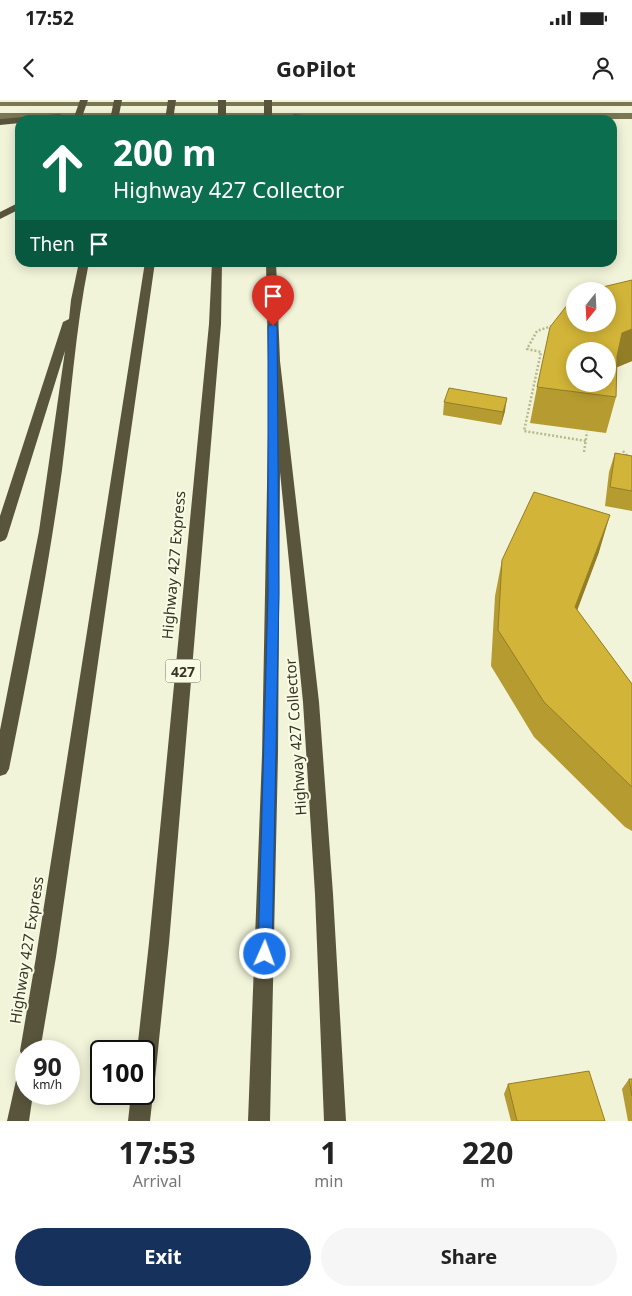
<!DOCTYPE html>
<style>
:root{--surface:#fff;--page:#f6f6f6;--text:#222;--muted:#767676;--accent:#17315d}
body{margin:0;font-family:"Noto Sans",sans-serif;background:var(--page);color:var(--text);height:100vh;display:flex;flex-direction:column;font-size:19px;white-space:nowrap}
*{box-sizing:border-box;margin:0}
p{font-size:16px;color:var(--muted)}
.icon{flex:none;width:28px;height:28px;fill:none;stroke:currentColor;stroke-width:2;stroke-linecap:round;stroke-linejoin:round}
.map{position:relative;height:1021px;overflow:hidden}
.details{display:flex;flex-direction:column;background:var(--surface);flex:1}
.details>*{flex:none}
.guide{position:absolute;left:15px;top:15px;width:602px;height:152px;border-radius:15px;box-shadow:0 2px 12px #0003;background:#0b6e4f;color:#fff;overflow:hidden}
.needle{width:32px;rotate:198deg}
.fabs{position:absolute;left:566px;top:182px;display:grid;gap:10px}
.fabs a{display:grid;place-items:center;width:50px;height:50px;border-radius:50%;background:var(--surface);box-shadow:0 2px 12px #0003;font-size:25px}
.speed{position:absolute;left:15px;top:940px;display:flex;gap:10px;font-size:25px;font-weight:700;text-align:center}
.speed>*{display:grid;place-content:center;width:65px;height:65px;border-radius:50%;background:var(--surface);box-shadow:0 2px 12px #0003;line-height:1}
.speed small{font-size:12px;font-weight:400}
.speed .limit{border:2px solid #111;border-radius:8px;background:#fff;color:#111}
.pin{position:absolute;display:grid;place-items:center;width:42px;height:42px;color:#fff;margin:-51px -21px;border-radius:50% 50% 50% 0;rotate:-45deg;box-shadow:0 0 5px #0007}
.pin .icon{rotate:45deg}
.me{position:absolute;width:55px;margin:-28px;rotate:2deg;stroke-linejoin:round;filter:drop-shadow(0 0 4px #0008)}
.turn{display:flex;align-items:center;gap:18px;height:105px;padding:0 15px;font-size:22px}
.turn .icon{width:65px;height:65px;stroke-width:2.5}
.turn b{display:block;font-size:35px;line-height:42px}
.then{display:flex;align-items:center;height:48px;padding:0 15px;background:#0003;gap:10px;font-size:19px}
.eta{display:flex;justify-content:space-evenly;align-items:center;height:85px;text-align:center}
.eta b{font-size:30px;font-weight:700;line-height:35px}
.cta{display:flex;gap:10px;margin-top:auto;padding:10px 15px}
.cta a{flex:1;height:58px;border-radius:30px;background:var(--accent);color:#fff;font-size:20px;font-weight:700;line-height:58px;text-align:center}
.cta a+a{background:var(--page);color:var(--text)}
.status{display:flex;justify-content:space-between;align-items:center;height:35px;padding:0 25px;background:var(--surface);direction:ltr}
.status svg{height:14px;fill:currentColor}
header{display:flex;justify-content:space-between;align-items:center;height:65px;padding:0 15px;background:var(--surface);font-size:22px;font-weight:700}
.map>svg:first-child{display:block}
</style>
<div class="status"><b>17:52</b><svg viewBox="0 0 49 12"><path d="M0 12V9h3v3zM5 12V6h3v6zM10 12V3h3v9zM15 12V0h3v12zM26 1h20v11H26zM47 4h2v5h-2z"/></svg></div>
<header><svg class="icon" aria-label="back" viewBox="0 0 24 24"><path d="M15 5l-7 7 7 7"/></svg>GoPilot<svg class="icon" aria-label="person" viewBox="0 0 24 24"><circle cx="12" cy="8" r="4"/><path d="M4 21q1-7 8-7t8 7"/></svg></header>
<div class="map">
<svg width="632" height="1021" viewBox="0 0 632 1021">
<rect width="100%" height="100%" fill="#f1f4d8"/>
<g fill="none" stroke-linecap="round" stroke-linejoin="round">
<path stroke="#b9b88d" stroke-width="2.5" stroke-dasharray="2 2" stroke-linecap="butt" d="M552,226L537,231L527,249L541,252L524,331L586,341
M623,351L632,361
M584,352L587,332"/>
<path fill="#7b7755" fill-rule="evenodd" d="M0,2H632V6H0Z
M0,13H632V19H0Z"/>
<path fill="#59553c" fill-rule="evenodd" d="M80,0H88L81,20H73Z
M114,0H122L118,20H110Z
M168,0H176L173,20H165Z
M218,0H226V20H218Z
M264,0H272V20H264Z
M59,14L62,15V19L20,20V23L0,25V19Z
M294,14L322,17L326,20L291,19L290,17Z
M20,102V109L0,119V112Z
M79,162H89C75,230 71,301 62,370C48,470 29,570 9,669L6,674L0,676V630L39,431L65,251L7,437L5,440L0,442V416L63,222L69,219L71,200Z
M145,162H155L56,857L40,951H26V960L23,958L20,951L36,857Z
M212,162H222L221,224L169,843L155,979L150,987L153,994L150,1021H128L131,994H144V951H137L149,843L209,224Z
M266,162H276L280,261L319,602L333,794L346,1021H324L315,794L303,602L280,372L278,655L270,1021H248L262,655L268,333L270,330L275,329L268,261Z
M26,963V994H33L29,1021H7L19,967Z"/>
</g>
<path fill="#b59b30" d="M632,180V261L617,267L616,297L606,333L530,323L537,287Z
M444,302L505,311L501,325L443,315Z
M615,353L632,356V411L605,406L609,372Z
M599,452L577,510L632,584V731L625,727L534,637L491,566L495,496L502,460Z
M629,979H632V1021H628L622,989Z
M508,984L605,1021H511L504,994Z"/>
<path fill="#937e27" d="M632,229V261L613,269L622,233Z
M507,298L505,311L501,325L503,312Z
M610,415L599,452L565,543L575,507Z"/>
<path fill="#d2b438" stroke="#937e27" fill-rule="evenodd" d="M632,180V229L622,233L617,256L616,297L537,287L550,227L575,195V224H608V191H586ZM575,251H608V284H575Z
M449,288L507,298L503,312L444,302Z
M615,353L632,356V391L610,387Z
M534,392L610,415L575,507L632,584V687L544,602L498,530L502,460Z
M589,971L605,1021H517L508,984Z
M629,979H632V996Z"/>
<path fill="#1a73e8" stroke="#114b97" d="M273,224L277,226L279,494L272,854L270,859L265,861L260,859L258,854L268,494V226Z"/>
<g text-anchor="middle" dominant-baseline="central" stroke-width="4" stroke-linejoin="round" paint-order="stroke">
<rect fill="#f9fbe5" stroke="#71705f" stroke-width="1" x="165.5" y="559.5" width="35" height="23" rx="4"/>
<g font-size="14" font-weight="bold" fill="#373526">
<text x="183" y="571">427</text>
</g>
<g font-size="15" fill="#373526" stroke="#f9fbe5">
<text transform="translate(173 465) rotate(-85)">Highway 427 Express</text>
<text transform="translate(295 637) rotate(-94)">Highway 427 Collector</text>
<text transform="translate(26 850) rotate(-81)">Highway 427 Express</text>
</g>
</g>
</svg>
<div class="fabs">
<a><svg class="needle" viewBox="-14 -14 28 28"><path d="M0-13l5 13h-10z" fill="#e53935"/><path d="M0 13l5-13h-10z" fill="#767676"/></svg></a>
<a><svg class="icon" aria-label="search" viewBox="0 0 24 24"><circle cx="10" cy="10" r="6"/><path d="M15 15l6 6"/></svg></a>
</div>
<div class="speed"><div>90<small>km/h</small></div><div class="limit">100</div></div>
<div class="pin" style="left:273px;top:226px;background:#d93025"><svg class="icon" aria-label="arrive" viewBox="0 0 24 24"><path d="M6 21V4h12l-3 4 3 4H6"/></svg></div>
<svg class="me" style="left:265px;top:854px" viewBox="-20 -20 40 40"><circle r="17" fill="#1a73e8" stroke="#fff" stroke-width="3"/><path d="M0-11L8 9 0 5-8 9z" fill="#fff"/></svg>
<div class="guide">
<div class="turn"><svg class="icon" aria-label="ahead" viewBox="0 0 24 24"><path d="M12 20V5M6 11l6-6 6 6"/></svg><div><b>200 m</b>Highway 427 Collector</div></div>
<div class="then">Then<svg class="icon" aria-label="arrive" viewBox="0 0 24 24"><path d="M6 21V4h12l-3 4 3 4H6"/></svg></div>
</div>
</div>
<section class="details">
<div class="eta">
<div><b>17:53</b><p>Arrival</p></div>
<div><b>1</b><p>min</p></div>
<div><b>220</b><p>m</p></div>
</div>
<div class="cta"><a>Exit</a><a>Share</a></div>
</section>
